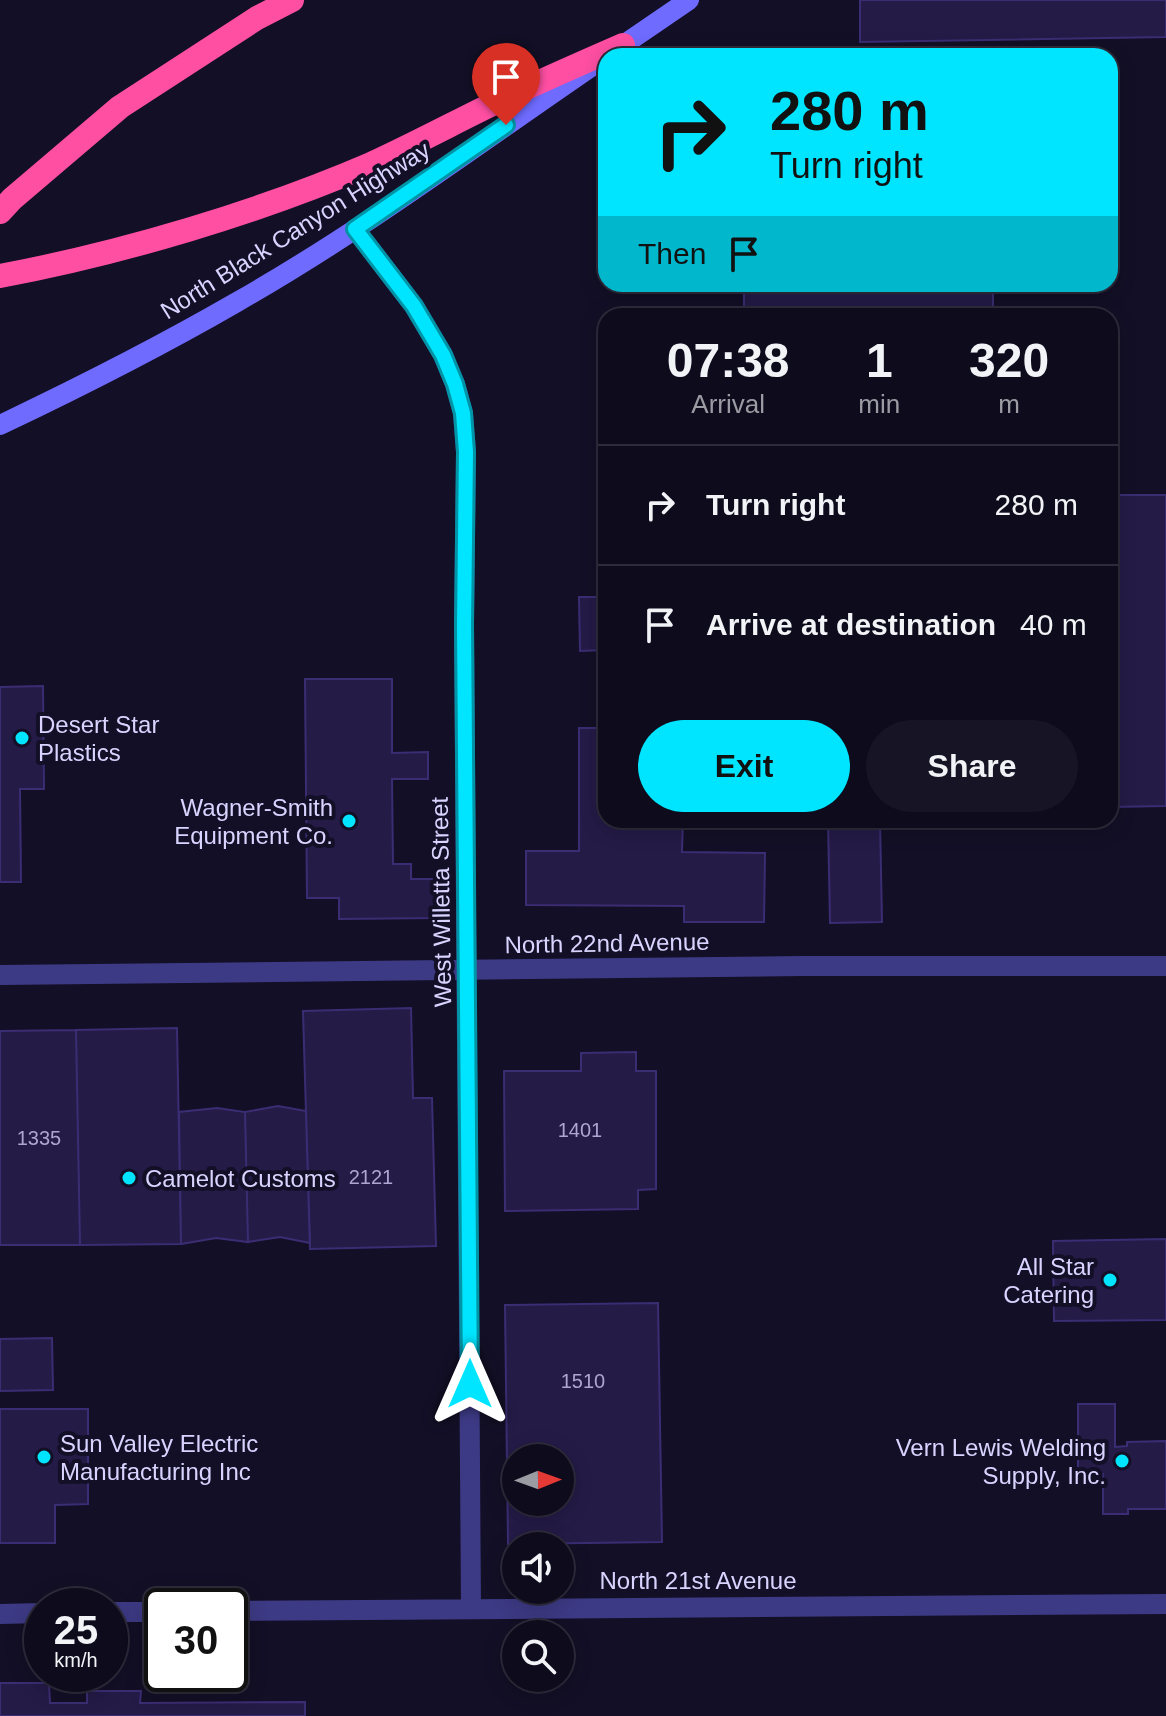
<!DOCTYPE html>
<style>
:root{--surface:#0e0b1c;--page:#171425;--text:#f1f3f6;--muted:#9b9ba3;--line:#2e2b3b;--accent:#00e5ff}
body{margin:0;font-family:Helvetica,sans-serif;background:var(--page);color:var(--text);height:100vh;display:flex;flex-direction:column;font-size:30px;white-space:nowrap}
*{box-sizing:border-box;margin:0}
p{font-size:26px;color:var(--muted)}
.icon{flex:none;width:44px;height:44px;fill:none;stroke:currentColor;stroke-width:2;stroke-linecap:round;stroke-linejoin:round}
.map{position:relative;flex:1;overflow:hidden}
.details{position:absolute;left:598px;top:308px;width:520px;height:520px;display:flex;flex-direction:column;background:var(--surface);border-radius:24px;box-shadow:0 4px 20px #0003,0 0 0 2px var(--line)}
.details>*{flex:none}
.guide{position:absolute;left:598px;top:48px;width:520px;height:244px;border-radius:24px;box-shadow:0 4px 20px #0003,0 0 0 2px var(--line);background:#00e5ff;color:#111;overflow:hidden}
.needle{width:52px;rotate:89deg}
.buttons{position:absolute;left:502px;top:1444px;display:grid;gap:16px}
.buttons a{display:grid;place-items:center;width:72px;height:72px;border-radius:50%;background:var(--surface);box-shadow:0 4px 20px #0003,0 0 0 2px var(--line);font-size:40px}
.speed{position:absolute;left:24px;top:1588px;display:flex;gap:16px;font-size:40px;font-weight:700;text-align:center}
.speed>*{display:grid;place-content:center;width:104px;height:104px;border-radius:50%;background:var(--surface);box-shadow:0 4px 20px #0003,0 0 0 2px var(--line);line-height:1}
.speed small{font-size:20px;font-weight:400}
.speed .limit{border:4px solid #111;border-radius:12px;background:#fff;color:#111}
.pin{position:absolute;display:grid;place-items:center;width:68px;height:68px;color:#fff;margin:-82px -34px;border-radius:50% 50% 50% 0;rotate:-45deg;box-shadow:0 0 8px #0007}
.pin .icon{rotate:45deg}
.me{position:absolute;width:88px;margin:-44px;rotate:0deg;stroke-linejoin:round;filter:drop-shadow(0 0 6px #0008)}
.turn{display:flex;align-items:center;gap:28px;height:168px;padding:0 40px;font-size:36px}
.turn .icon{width:104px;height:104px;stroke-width:2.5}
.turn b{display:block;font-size:56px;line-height:68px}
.then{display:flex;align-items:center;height:76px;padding:0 40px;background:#0003;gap:16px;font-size:30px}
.eta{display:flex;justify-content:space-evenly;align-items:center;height:136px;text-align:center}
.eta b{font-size:48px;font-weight:700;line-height:56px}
.button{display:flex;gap:16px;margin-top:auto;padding:16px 40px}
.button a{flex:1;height:92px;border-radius:48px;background:var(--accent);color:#111;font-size:32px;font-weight:700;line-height:92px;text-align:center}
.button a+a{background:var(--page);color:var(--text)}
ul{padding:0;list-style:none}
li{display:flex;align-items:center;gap:24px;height:120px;padding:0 40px;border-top:2px solid var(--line)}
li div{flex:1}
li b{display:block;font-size:30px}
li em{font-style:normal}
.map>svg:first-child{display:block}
</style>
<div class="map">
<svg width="1166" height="1716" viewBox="0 0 1166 1716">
<rect width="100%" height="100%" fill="#130f26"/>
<path fill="#241b47" stroke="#3b2d73" stroke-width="2" fill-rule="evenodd" d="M860,0H1166V37L860,42Z
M744,284H993V307L875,308V316H744Z
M1110,495H1166V806L1110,807Z
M579,597H606V650L580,651Z
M305,679H392V753L428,752V779H392L393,864H411V879H436L437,918L339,919V898H307Z
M43,686L44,789H20L21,882H0V687Z
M579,728H606V820H683L682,852L765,853L764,922H684V906L526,905V851H579Z
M828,820H880L882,922L830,923Z
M411,1008L413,1098H432L436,1246L310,1249L303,1011Z
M177,1028L181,1244L80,1245L76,1030Z
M76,1030L80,1245H0V1031Z
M636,1052V1071H656V1189L638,1190V1209L505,1211L504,1071H581V1053Z
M278,1106L306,1111L310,1243L280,1237L248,1242L245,1112Z
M217,1108L245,1112L248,1242L216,1238L181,1244L179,1112Z
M1166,1239V1320L1054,1321L1053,1241Z
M658,1303L662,1542L508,1544L505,1305ZM516,1458H560V1502H516Z
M52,1338L53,1390L0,1391V1339Z
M1078,1404H1115V1447L1127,1446V1442L1166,1441V1509H1128V1514H1103V1474H1078Z
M0,1409H88V1504L55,1505V1543H0Z
M0,1683H49L50,1703H87V1691H141L140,1703L305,1702V1716H0Z"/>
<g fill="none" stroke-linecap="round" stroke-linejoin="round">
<path stroke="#3d3a85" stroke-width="20" d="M355,229L414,306L443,355L455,384L463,413L466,452L464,625L471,1607
M0,975L803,966H1166
M230,1611L1166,1604
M110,1612H162
M0,1614L42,1613"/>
<path stroke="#6f6bff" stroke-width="20" d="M610,54L689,0
M0,425C80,387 159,347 237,302C360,232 474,147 591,67"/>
<path stroke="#ff4fa3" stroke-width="24" d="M0,212L12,199L120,107L257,18L292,0
M0,276C122,253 257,213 371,164C417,143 461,119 507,97C545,79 584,62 623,45"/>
</g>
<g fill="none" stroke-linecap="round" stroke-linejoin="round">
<defs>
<path id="route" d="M470,1384L464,625L466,452L463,413L455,384L443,355L414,306L355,229L506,125"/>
</defs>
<use href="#route" stroke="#0095a6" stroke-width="20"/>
<use href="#route" stroke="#00e5ff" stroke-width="14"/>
</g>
<g fill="#00e5ff" stroke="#130f26" stroke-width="3">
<circle cx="22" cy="738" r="8"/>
<circle cx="349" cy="821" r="8"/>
<circle cx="129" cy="1178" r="8"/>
<circle cx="1110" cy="1280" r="8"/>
<circle cx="44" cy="1457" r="8"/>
<circle cx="1122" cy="1461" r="8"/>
</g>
<g text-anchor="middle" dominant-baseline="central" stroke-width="8" stroke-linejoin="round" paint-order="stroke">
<g font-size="20" fill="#aca6d1">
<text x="580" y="1130">1401</text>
<text x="39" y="1138">1335</text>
<text x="371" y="1177">2121</text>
<text x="583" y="1381">1510</text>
</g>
<g font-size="24" fill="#d9d4ff" stroke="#130f26">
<text transform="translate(295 230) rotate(-32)">North Black Canyon Highway</text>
<text transform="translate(441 902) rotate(-91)">West Willetta Street</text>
<text transform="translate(607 943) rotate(-1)">North 22nd Avenue</text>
<text x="698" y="1580">North 21st Avenue</text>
</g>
<g font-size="24" fill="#d9d4ff" stroke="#130f26" text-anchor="start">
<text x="38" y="724">Desert Star<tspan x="38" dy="28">Plastics</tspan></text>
<text x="333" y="807" text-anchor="end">Wagner-Smith<tspan x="333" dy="28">Equipment Co.</tspan></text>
<text x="145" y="1178">Camelot Customs</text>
<text x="1094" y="1266" text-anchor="end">All Star<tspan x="1094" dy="28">Catering</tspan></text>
<text x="60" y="1443">Sun Valley Electric<tspan x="60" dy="28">Manufacturing Inc</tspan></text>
<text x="1106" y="1447" text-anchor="end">Vern Lewis Welding<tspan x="1106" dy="28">Supply, Inc.</tspan></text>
</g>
</g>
</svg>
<div class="buttons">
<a><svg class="needle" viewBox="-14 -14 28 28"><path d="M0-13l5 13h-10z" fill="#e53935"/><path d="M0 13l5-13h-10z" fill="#9b9ba3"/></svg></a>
<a><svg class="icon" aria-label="sound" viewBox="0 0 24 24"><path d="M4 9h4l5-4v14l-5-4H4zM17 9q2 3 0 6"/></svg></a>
<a><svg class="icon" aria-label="search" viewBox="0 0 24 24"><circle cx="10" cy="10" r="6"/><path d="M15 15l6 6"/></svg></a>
</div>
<div class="speed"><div>25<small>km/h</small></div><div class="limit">30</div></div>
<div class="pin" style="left:506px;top:125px;background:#d93025"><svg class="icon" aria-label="arrive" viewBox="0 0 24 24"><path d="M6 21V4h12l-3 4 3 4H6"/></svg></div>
<svg class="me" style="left:470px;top:1384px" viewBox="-20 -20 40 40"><path d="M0-17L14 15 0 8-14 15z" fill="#00e5ff" stroke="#fff" stroke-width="4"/></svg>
<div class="guide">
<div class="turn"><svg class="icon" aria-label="right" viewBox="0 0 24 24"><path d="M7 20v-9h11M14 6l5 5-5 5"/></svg><div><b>280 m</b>Turn right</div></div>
<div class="then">Then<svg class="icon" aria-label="arrive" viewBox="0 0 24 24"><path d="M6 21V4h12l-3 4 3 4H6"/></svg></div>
</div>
<section class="details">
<div class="eta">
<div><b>07:38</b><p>Arrival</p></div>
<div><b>1</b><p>min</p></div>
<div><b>320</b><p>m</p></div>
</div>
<ul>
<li><svg class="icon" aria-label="right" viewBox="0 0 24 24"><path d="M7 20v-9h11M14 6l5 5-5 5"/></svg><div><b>Turn right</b></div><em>280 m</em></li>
<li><svg class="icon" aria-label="arrive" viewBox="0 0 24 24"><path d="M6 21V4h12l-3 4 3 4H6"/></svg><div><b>Arrive at destination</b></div><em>40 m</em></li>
</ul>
<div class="button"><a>Exit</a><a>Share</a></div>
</section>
</div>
